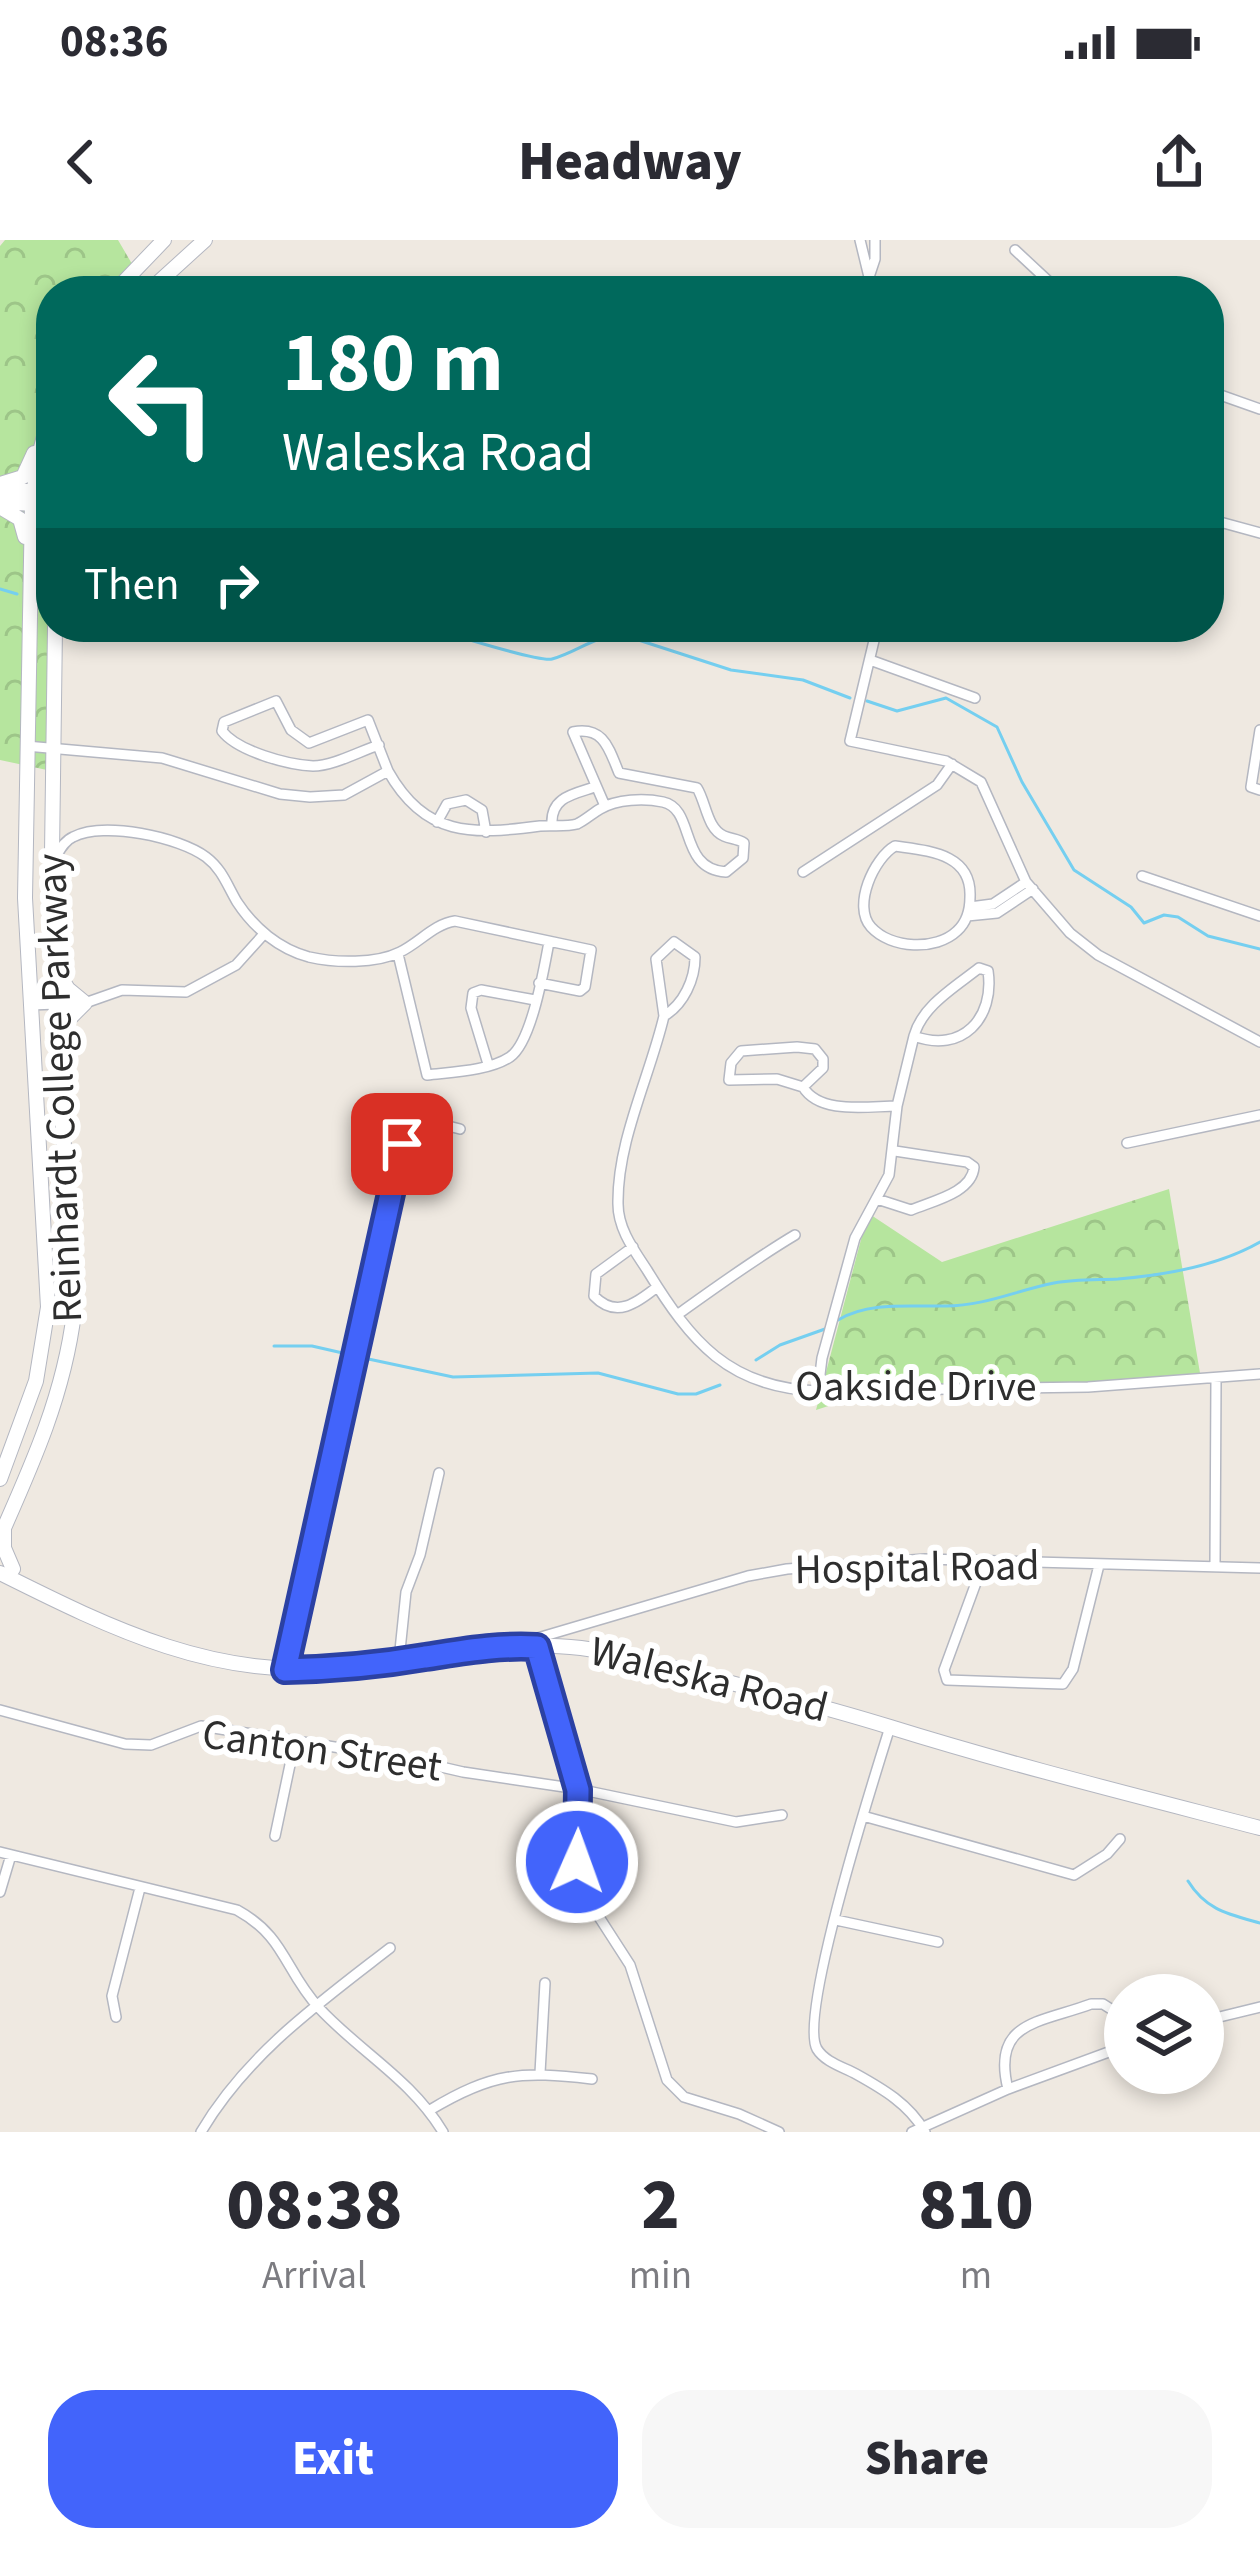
<!DOCTYPE html>
<style>
:root{--surface:#fff;--page:#f7f7f7;--text:#2b2b33;--muted:#7c7c81;--accent:#4264fb}
body{margin:0;font-family:"Source Sans 3",sans-serif;background:var(--page);color:var(--text);height:100vh;display:flex;flex-direction:column;font-size:45px;white-space:nowrap}
*{box-sizing:border-box;margin:0}
p{font-size:39px;color:var(--muted)}
.icon{flex:none;width:66px;height:66px;fill:none;stroke:currentColor;stroke-width:2;stroke-linecap:round;stroke-linejoin:round}
.map{position:relative;height:1892px;overflow:hidden}
.drawer{display:flex;flex-direction:column;background:var(--surface);flex:1}
.drawer>*{flex:none}
.hud{position:absolute;left:36px;top:36px;width:1188px;height:366px;border-radius:48px;box-shadow:0 6px 18px #0003;background:#00695c;color:#fff;overflow:hidden}
.tools{position:absolute;left:1104px;top:1734px;display:grid;gap:24px}
.tools a{display:grid;place-items:center;width:120px;height:120px;border-radius:50%;background:var(--surface);box-shadow:0 6px 18px #0003;font-size:60px}
.pin{position:absolute;display:grid;place-items:center;width:102px;height:102px;color:#fff;margin:-51px;border-radius:24px;box-shadow:0 6px 18px #0006}
.me{position:absolute;width:132px;margin:-66px;rotate:2deg;stroke-linejoin:round;filter:drop-shadow(0 0 9px #0008)}
.turn{display:flex;align-items:center;gap:42px;height:252px;padding:0 48px;font-size:54px}
.turn .icon{width:156px;height:156px;stroke-width:2.5}
.turn b{display:block;font-size:84px;line-height:102px}
.then{display:flex;align-items:center;height:114px;padding:0 48px;background:#0003;gap:24px;font-size:45px}
.eta{display:flex;justify-content:space-evenly;align-items:center;height:204px;text-align:center}
.eta b{font-size:72px;font-weight:800;line-height:84px}
.action{display:flex;gap:24px;margin-top:auto;padding:24px 48px}
.action a{flex:1;height:138px;border-radius:48px;background:var(--accent);color:#fff;font-size:48px;font-weight:800;line-height:138px;text-align:center}
.action a+a{background:var(--page);color:var(--text)}
.status{display:flex;justify-content:space-between;align-items:center;height:84px;padding:0 60px;background:var(--surface);direction:ltr}
.status svg{height:33px;fill:currentColor}
header{display:flex;justify-content:space-between;align-items:center;height:156px;padding:0 48px;background:var(--surface);font-size:54px;font-weight:800}
.map>svg:first-child{display:block}
</style>
<div class="status"><b>08:36</b><svg viewBox="0 0 49 12"><path d="M0 12V9h3v3zM5 12V6h3v6zM10 12V3h3v9zM15 12V0h3v12zM26 1h20v11H26zM47 4h2v5h-2z"/></svg></div>
<header><svg class="icon" aria-label="back" viewBox="0 0 24 24"><path d="M15 5l-7 7 7 7"/></svg>Headway<svg class="icon" aria-label="share" viewBox="0 0 24 24"><path d="M12 15V3M7 8l5-5 5 5M5 13v7h14v-7"/></svg></header>
<div class="map">
<svg width="1260" height="1892" viewBox="0 0 1260 1892">
<defs>
<pattern id="forest-crowns" width="20" height="18" patternUnits="userSpaceOnUse" patternTransform="scale(3)"><rect width="20" height="18" fill="#b6e59e"/><path d="M2 6a3 3 0 1 1 6 0M12 15a3 3 0 1 1 6 0" fill="none" stroke="#9dc588"/></pattern>
</defs>
<rect width="100%" height="100%" fill="#efe9e1"/>
<path fill="url(#forest-crowns)" d="M5,0H118L135,29L118,51H51C51,211 46,370 47,530L0,520V6Z
M1169,949L1201,1139L850,1159L816,1170L868,973L942,1022Z"/>
<g fill="none" stroke-linecap="round" stroke-linejoin="round">
<path stroke="#75cff0" stroke-width="3" d="M0,349L17,354
M435,387C445,394 541,422 552,419C578,412 594,395 623,395L731,430L803,440L850,458
M867,461L897,471L946,458L997,487L1022,542L1074,630L1131,667L1144,683L1164,675L1178,677L1208,696L1260,709
M838,1080C869,1061 912,1067 946,1066C984,1066 1018,1050 1054,1043C1075,1039 1097,1040 1118,1039C1167,1035 1218,1026 1260,1002
M274,1106H312L347,1114
M359,1117L453,1137L598,1133L678,1154H696L720,1145
M756,1120L780,1105L825,1089
M1188,1641C1206,1670 1228,1674 1260,1683"/>
<defs>
<path id="street" d="M860,0L869,37L875,19V0
M1015,10L1059,51
M1209,151L1260,169
M1209,279L1260,293
M877,388L850,501L946,521L981,542L1026,642L1070,693L1098,715L1260,802
M870,420L975,458
M1260,490L1251,547L1260,550
M26,506L162,518L280,554L310,557L344,555L388,531L368,480L309,503L291,490L276,461L224,482L222,491C237,511 288,525 313,526C333,526 360,511 379,505
M388,531C425,597 472,595 540,586C551,585 566,587 577,584C584,581 593,573 600,569C617,559 644,558 663,562C696,569 678,629 726,632L743,618L744,603C738,599 731,599 724,596C707,589 706,562 697,548L619,533C609,509 604,486 573,492L605,566
M437,582L447,564L466,560L482,570L486,592
M552,585C550,557 574,554 595,547
M895,606C928,611 972,613 970,657C970,669 967,682 957,691C936,711 891,709 871,687C852,666 874,618 895,606Z
M55,618C60,610 64,601 73,597C104,581 179,597 206,617C222,629 227,645 237,662C254,688 279,709 309,717C335,723 376,724 400,712C419,703 434,684 455,681L591,710L585,747L580,751L539,743
M803,632L937,545L952,524
M1142,636L1260,676
M970,667L993,664L1026,642
M967,676L997,673L1033,649
M674,702L695,717C695,739 684,764 664,776L656,719Z
M398,714L427,835C452,832 489,831 510,817C532,802 544,728 549,702
M979,728L988,731C995,778 962,814 914,796C922,766 955,747 979,728Z
M30,765L85,763L122,750L186,752L236,725L264,694
M664,776C650,836 617,901 618,964C618,989 634,1010 647,1030C691,1102 729,1148 818,1151L1088,1147L1260,1134
M797,807L815,809L823,819V828L803,847L777,839L729,840L731,823L741,811Z
M488,824L471,768L473,753L481,750L535,760
M803,847C820,875 868,866 897,866
M1127,903L1260,875
M877,959L911,970C932,961 972,953 974,927L967,922L895,911
M633,1007L596,1034L594,1056C616,1079 637,1063 657,1047
M677,1075C716,1047 753,1020 795,995
M818,1151L822,1118L855,998L889,935L897,866L914,796
M984,1321L944,1430L947,1440L1063,1444L1073,1429L1099,1325
M1215,1325L1216,1140
M524,1402L748,1336L787,1329L925,1319L1260,1328
M537,1407L578,1549V1635L590,1663L630,1725L667,1840L684,1857L739,1874L779,1892
M399,1420L406,1352L420,1315L439,1233
M285,1430L290,1397L409,876L460,889
M0,1470L125,1504L151,1505L201,1486L398,1517L463,1532L578,1549L736,1582L782,1575
M890,1487C875,1535 798,1776 817,1809C825,1822 843,1827 856,1834C883,1849 909,1864 925,1892
M863,1576L1074,1635L1107,1614L1120,1599
M275,1596L295,1501
M0,1612L237,1670C286,1697 284,1730 319,1768C360,1812 411,1839 443,1892
M0,1652L11,1615
M836,1680L938,1702
M116,1777L112,1756L140,1648
M1203,1781L1260,1767
M540,1833L545,1743
M1008,1849C991,1781 1040,1783 1091,1764H1103L1125,1778
M430,1870C493,1832 521,1831 592,1839
M201,1892C247,1814 319,1763 390,1708
M912,1892L1008,1849L1125,1806"/>
<path id="secondary" d="M115,51L164,0
M149,51L205,0
M0,244L23,237L34,213
M2,249L51,253
M0,262L51,265
M0,267L20,279L25,297
M55,727L68,749L85,763L65,783L64,798
M0,1239L36,1141L48,1067L25,658L32,264L38,219L51,170
M4,1287V1308L13,1329
M0,1297C33,1223 64,1154 74,1073L51,689L55,387
M0,1333C112,1389 217,1441 346,1427C424,1419 501,1398 581,1408C620,1413 659,1424 697,1434C762,1451 826,1467 890,1487C1012,1525 1137,1556 1260,1588"/>
</defs>
<use href="#street" stroke="#b4b7c1" stroke-width="12"/>
<use href="#secondary" stroke="#b4b7c1" stroke-width="16"/>
<use href="#street" stroke="#fff" stroke-width="9"/>
<use href="#secondary" stroke="#fff" stroke-width="14"/>
</g>
<g fill="none" stroke-linecap="round" stroke-linejoin="round">
<defs>
<path id="route" d="M402,904L285,1430C332,1429 379,1425 425,1417C465,1411 495,1405 537,1407L578,1550L577,1622"/>
</defs>
<use href="#route" stroke="#2b41a3" stroke-width="30"/>
<use href="#route" stroke="#4264fb" stroke-width="21"/>
</g>
<g text-anchor="middle" dominant-baseline="central" stroke-width="12" stroke-linejoin="round" paint-order="stroke">
<g font-size="42" fill="#2e2e2e" stroke="#fff">
<text transform="translate(60 848) rotate(-92)">Reinhardt College Parkway</text>
<text x="916" y="1147">Oakside Drive</text>
<text transform="translate(917 1328) rotate(-1)">Hospital Road</text>
<text transform="translate(709 1440) rotate(14)">Waleska Road</text>
<text transform="translate(322 1511) rotate(8)">Canton Street</text>
</g>
</g>
</svg>
<div class="tools">
<a><svg class="icon" aria-label="layers" viewBox="0 0 24 24"><path d="M12 4l9 5-9 5-9-5zM3 14l9 5 9-5"/></svg></a>
</div>
<div class="pin" style="left:402px;top:904px;background:#d93025"><svg class="icon" aria-label="arrive" viewBox="0 0 24 24"><path d="M6 21V4h12l-3 4 3 4H6"/></svg></div>
<svg class="me" style="left:577px;top:1622px" viewBox="-20 -20 40 40"><circle r="17" fill="#4264fb" stroke="#fff" stroke-width="3"/><path d="M0-11L8 9 0 5-8 9z" fill="#fff"/></svg>
<div class="hud">
<div class="turn"><svg class="icon" aria-label="left" viewBox="0 0 24 24"><path d="M17 20v-9H6M10 6l-5 5 5 5"/></svg><div><b>180 m</b>Waleska Road</div></div>
<div class="then">Then<svg class="icon" aria-label="right" viewBox="0 0 24 24"><path d="M7 20v-9h11M14 6l5 5-5 5"/></svg></div>
</div>
</div>
<section class="drawer">
<div class="eta">
<div><b>08:38</b><p>Arrival</p></div>
<div><b>2</b><p>min</p></div>
<div><b>810</b><p>m</p></div>
</div>
<div class="action"><a>Exit</a><a>Share</a></div>
</section>
